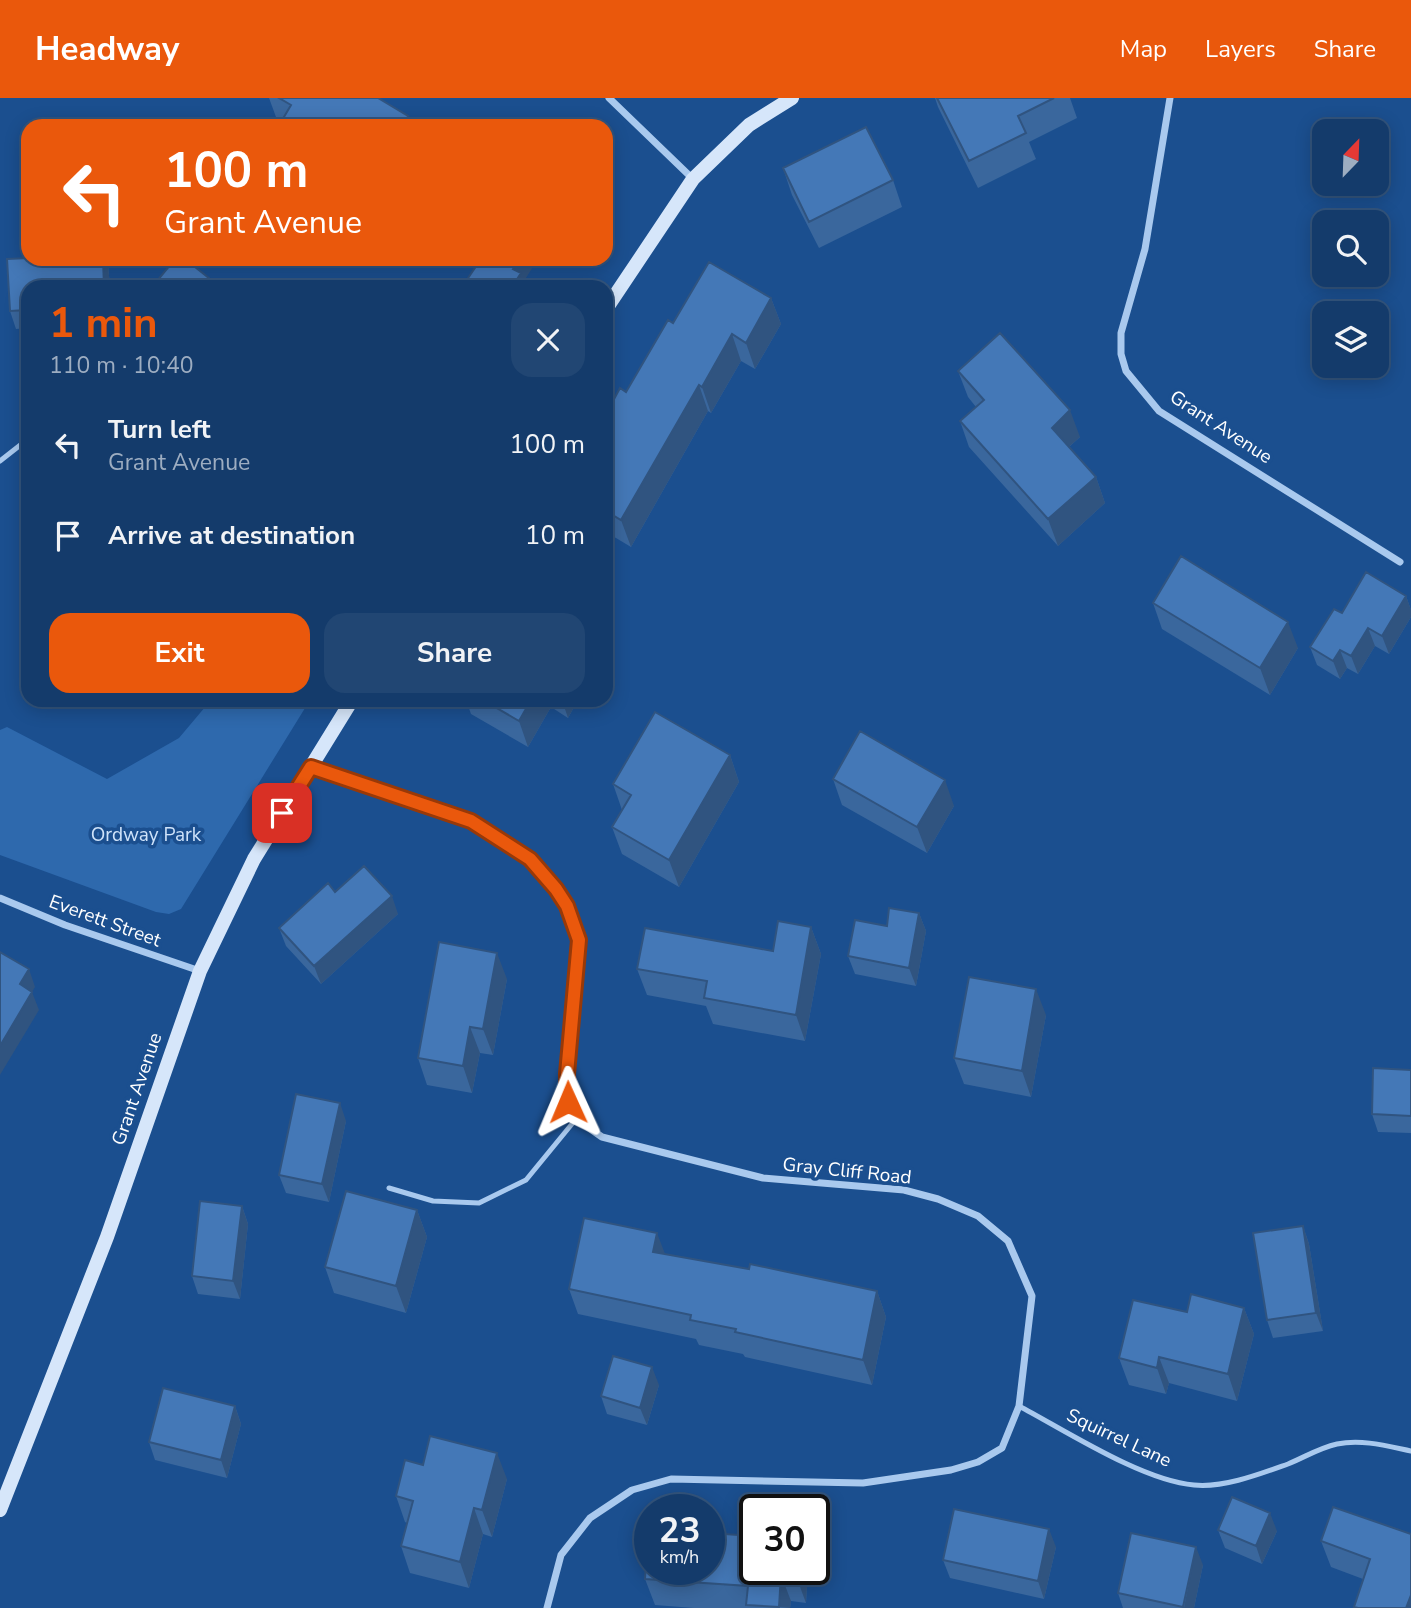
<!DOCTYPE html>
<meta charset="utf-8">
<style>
:root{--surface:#143b6b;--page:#214673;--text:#f1f3f6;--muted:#9dadc1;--line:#33557e;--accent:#ea580c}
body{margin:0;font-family:"Nunito Sans",sans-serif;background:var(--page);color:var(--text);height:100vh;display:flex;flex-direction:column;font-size:26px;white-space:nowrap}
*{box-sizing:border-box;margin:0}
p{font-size:23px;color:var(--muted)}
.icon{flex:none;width:38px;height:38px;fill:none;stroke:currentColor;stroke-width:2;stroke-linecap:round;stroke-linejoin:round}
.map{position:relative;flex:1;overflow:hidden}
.sheet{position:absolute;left:21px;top:182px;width:592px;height:427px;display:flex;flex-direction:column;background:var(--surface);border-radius:21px;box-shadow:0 4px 18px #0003,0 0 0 2px var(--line)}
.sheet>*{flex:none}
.banner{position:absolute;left:21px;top:21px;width:592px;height:147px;border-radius:21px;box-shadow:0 4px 18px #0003,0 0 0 2px var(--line);background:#ea580c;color:#fff;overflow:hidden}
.needle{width:46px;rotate:23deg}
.tools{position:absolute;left:1312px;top:21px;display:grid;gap:14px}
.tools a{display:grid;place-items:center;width:77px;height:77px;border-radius:14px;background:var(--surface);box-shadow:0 4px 18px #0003,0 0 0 2px var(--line);font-size:35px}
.speed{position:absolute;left:634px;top:1396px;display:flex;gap:14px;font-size:35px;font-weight:700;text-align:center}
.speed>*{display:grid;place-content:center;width:91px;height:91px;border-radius:50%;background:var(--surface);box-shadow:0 4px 18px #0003,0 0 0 2px var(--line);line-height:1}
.speed small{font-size:18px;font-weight:400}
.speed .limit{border:4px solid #111;border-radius:10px;background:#fff;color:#111}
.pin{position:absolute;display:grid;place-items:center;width:60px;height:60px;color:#fff;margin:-30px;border-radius:14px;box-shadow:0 4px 10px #0006}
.me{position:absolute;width:77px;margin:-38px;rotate:359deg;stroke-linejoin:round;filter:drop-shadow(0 0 5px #0008)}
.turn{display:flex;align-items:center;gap:24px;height:147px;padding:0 28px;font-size:32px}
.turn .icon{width:91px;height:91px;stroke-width:2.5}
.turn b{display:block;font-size:49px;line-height:60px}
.round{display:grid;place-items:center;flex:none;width:74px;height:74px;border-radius:21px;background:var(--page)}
.summary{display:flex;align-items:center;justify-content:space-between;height:119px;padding:0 28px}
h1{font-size:42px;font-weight:700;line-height:52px;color:var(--accent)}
.button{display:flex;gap:14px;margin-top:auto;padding:14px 28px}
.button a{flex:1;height:80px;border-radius:21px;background:var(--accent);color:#fff;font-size:28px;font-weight:700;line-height:80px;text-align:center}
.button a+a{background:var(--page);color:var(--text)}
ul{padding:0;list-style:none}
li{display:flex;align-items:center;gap:21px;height:91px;padding:0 28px}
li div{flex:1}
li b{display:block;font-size:26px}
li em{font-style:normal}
header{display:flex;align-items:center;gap:42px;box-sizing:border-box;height:98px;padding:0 35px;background:var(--accent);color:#fff}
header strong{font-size:33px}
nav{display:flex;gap:38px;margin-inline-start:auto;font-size:24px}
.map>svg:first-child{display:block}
</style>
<header>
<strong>Headway</strong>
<nav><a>Map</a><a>Layers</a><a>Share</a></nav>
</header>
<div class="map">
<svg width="1411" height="1510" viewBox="0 0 1411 1510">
<rect width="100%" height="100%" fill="#1b4f8f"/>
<path fill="#2e69ad" d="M211,602H310L181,811L169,816L156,814L0,757V632L7,629L107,681L179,640Z"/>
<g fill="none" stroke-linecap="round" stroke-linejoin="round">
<path stroke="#a9c9ee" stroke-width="5" d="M0,363L28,341
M389,1090L433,1103L479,1105L526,1082L576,1021
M1019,1308C1066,1333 1143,1383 1194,1387C1224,1390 1260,1376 1288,1366C1305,1359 1319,1350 1337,1346C1362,1341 1387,1348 1411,1353"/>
<path stroke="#a9c9ee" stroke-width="7" d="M609,0L693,81
M1170,0L1145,151L1121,235V256L1126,273L1159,313L1400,464
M311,669L471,723L530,761L556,791L567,808L579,842L567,976L568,1004L576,1021L602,1039L763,1080L904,1092L938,1101L978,1118L1008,1143L1032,1198L1019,1308L1002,1350L978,1364L951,1372L863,1385L671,1381L632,1392L590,1420L561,1457L547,1510
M0,800L65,827L200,873"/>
<path stroke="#d6e6fa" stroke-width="14" d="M606,211L693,81L749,27L792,0
M0,1412L107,1139L200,873L254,761L352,602"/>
</g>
<path fill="#3a679d" d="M269,0H378L403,28H282L281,24L282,22L276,19Z
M935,0H1070L1077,20L1029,44L1036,61L978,90L938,9Z
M783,70L893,82L902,109L819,150L792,97Z
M28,160V161H107L108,166L110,189H28V230L16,231L10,213L7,161Z
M771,200L781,226L755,271L741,263L711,315L708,313L631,449L606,434V342L607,339L606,334V316L626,294Z
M958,273L1080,339L1069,349L1096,379L1105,405L1058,448L969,349L960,323L976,309L968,299Z
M1406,498L1411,512V519L1389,556L1375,548L1358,576L1347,570L1340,581L1317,567L1310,549L1342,515Z
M1153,505L1298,550L1270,597L1162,531Z
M466,602H578L568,620L551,609L528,649L471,616Z
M730,657L739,684L679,789L622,756L612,729L622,712L613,686Z
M833,681L954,708L927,755L842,707Z
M335,794L398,816L321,886L286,848L279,830Z
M919,815L926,833L916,888L855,876L848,858L887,828Z
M811,829L821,856L805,943L713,926L706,908L647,897L637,871L773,853Z
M507,881L493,957L480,955L472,995L427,987L418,960Z
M1046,917L1031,999L964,986L954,960Z
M1411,972V1035L1378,1034L1372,1016Z
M346,1023L329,1104L286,1095L279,1077Z
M242,1108L248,1126L240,1201L198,1196L192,1178Z
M417,1112L427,1139L406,1215L334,1195L325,1169Z
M1303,1128L1309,1146L1323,1233L1273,1240L1267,1222Z
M665,1156L877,1193L886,1219L872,1287L745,1259L743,1256L699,1247L696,1241L578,1216L569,1191Z
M1244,1210L1254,1236L1237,1303L1169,1285L1166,1296L1129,1287L1119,1260L1187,1214Z
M659,1287L647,1327L607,1316L601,1298Z
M235,1308L241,1326L227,1380L155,1362L149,1344Z
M423,1367L507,1381L492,1439L483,1436L469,1490L410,1475L401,1448L407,1425L405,1424L396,1398Z
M1333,1409L1411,1510H1354L1363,1481L1331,1469L1321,1443Z
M1218,1432L1277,1433L1262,1466L1225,1450Z
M1056,1449L1044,1501L950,1480L943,1462Z
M1203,1467L1194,1510H1123L1118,1495Z
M754,1472H808L806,1505L791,1503L790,1510H694L655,1507L645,1481Z"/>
<path fill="#305480" d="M408,18L412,28H403Z
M103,161H107L108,166L110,189H104Z
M520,161H538L524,183L526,189H512L513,171Z
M771,200L781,226L755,271L746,245Z
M732,236L741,263L711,315L702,289Z
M699,287L708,313L631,449L621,422Z
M1070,312L1080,339L1061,356L1052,330Z
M1096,379L1105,405L1058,448L1048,421Z
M1406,498L1411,512V519L1389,556L1382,538Z
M1288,524L1298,550L1270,597L1260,570Z
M1368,530L1375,548L1358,576L1351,558Z
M1340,552L1347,570L1340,581L1333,563Z
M531,602H549L551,609L528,649L519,623Z
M562,602H578L568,620Z
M730,657L739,684L679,789L669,762Z
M945,682L954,708L927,755L917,729Z
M392,798L398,816L321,886L314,868Z
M919,815L926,833L916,888L909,870Z
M811,829L821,856L805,943L796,917Z
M497,855L507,881L493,957L483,931Z
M29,871L35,889L26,904L20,886Z
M1036,891L1046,917L1031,999L1022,973Z
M32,894L39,912L0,977V948Z
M470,929L480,955L472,995L463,968Z
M340,1005L346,1023L329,1104L322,1086Z
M242,1108L248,1126L240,1201L233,1183Z
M417,1112L427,1139L406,1215L396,1188Z
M1303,1128L1309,1146L1323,1233L1316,1215Z
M657,1135L667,1161L653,1154Z
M877,1193L886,1219L872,1287L863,1262Z
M1244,1210L1254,1236L1237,1303L1228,1276Z
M1159,1259L1169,1285L1166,1296L1157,1270Z
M652,1269L659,1287L647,1327L640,1310Z
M235,1308L241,1326L227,1380L221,1362Z
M497,1355L507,1381L492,1439L482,1412Z
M474,1410L483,1436L469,1490L460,1464Z
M1270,1415L1277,1433L1262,1466L1256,1448Z
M1049,1431L1056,1449L1044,1501L1038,1483Z
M1196,1449L1203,1467L1194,1510H1184Z
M797,1472H808L806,1505L796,1478Z
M781,1477L791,1503L790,1510L779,1509Z
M1411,1497V1510H1406Z"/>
<path fill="#4478b7" stroke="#305480" stroke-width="2" d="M279,0H378L408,18L403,28H287L281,24L291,7Z
M937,0H1054L1018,18L1026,35L969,63Z
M866,29L893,82L809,124L783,70Z
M28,160V161H103L104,189H28V212L10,213L7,161Z
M175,161H185L220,189H152Z
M481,161H520L513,171L521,175L512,189H462Z
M709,164L771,200L746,245L732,236L702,289L699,287L621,422L606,413V342L613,329L606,325V316L620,290L626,294L668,222L673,225Z
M1000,235L1070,312L1052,330L1096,379L1048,421L960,323L984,302L958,273Z
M1181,458L1288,524L1260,570L1153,505Z
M1366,474L1406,498L1382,538L1368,530L1351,558L1340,552L1333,563L1310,549L1334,511L1342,515Z
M483,602H531L519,623Z
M655,614L730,657L669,762L612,729L631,697L613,686Z
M860,633L945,682L917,729L833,681Z
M364,768L392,798L314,868L279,830L328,785L335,794Z
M889,810L919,815L909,870L848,858L855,822L887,828Z
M778,823L811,829L796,917L704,900L707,883L637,871L645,830L773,853Z
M439,844L497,855L483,931L470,929L463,968L418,960Z
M0,854L29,871L20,886L32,894L0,948Z
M969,879L1036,891L1022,973L954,960Z
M1373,970L1411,972V1018L1372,1016Z
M296,996L340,1005L322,1086L279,1077Z
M346,1093L417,1112L396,1188L325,1169Z
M200,1103L242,1108L233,1183L192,1178Z
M584,1120L657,1135L653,1154L749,1171L750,1166L877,1193L863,1262L735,1234L736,1231L690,1222L691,1217L569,1191Z
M1303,1128L1316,1215L1267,1222L1253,1135Z
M1191,1196L1244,1210L1228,1276L1159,1259L1157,1270L1119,1260L1133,1202L1187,1214Z
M613,1258L652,1269L640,1310L601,1298Z
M163,1290L235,1308L221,1362L149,1344Z
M430,1338L497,1355L482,1412L474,1410L460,1464L401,1448L413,1403L396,1398L405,1362L423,1367Z
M1232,1399L1270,1415L1256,1448L1218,1432Z
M1333,1409L1411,1436V1497L1406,1510H1358L1354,1509L1370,1461L1321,1443Z
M954,1411L1049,1431L1038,1483L943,1462Z
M648,1431H649V1472H709V1435L754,1438V1472H797L796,1478L781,1477L779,1509L746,1507L748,1488L645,1481Z
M1131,1435L1196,1449L1183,1509L1118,1495Z"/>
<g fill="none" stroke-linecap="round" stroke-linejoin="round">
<defs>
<path id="route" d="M282,715L311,669L471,723L530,761L556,791L567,808L579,842L567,976L568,1004"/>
</defs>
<use href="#route" stroke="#983908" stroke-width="18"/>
<use href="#route" stroke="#ea580c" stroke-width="12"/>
</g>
<g text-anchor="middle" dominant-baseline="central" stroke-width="7" stroke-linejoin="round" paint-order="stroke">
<g font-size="19" fill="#fff" stroke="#1b4f8f">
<text transform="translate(1221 329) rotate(33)">Grant Avenue</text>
<text transform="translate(105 823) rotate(20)">Everett Street</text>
<text transform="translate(137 991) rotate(-71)">Grant Avenue</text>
<text transform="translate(847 1073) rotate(6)">Gray Cliff Road</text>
<text transform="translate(1119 1340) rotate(25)">Squirrel Lane</text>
</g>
<g font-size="19" fill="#cfe3fa" stroke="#1b4f8f">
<text x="146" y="737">Ordway Park</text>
</g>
</g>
</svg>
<div class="tools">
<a><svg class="needle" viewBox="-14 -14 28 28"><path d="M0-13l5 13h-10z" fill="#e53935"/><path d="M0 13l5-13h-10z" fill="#9dadc1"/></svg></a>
<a><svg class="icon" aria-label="search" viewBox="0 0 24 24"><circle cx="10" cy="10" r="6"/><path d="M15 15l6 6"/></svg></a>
<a><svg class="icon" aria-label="layers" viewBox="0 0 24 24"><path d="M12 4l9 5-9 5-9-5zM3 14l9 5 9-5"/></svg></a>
</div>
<div class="speed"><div>23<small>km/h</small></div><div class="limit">30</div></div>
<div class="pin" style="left:282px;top:715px;background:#d93025"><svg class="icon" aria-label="arrive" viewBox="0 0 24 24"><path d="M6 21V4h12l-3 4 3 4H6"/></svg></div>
<svg class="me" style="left:568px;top:1004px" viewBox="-20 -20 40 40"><path d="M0-17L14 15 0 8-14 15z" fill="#ea580c" stroke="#fff" stroke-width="4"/></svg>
<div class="banner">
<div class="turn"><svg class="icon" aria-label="left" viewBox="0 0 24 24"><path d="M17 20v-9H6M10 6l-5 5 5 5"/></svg><div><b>100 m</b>Grant Avenue</div></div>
</div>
<section class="sheet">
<div class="summary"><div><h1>1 min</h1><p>110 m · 10:40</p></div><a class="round"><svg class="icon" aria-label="close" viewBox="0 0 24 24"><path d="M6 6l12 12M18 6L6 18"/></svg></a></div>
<ul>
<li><svg class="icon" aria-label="left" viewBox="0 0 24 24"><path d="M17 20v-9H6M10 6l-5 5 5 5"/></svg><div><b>Turn left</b><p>Grant Avenue</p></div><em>100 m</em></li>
<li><svg class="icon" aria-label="arrive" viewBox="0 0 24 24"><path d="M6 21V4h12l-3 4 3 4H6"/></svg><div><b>Arrive at destination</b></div><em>10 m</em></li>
</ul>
<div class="button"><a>Exit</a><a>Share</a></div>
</section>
</div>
